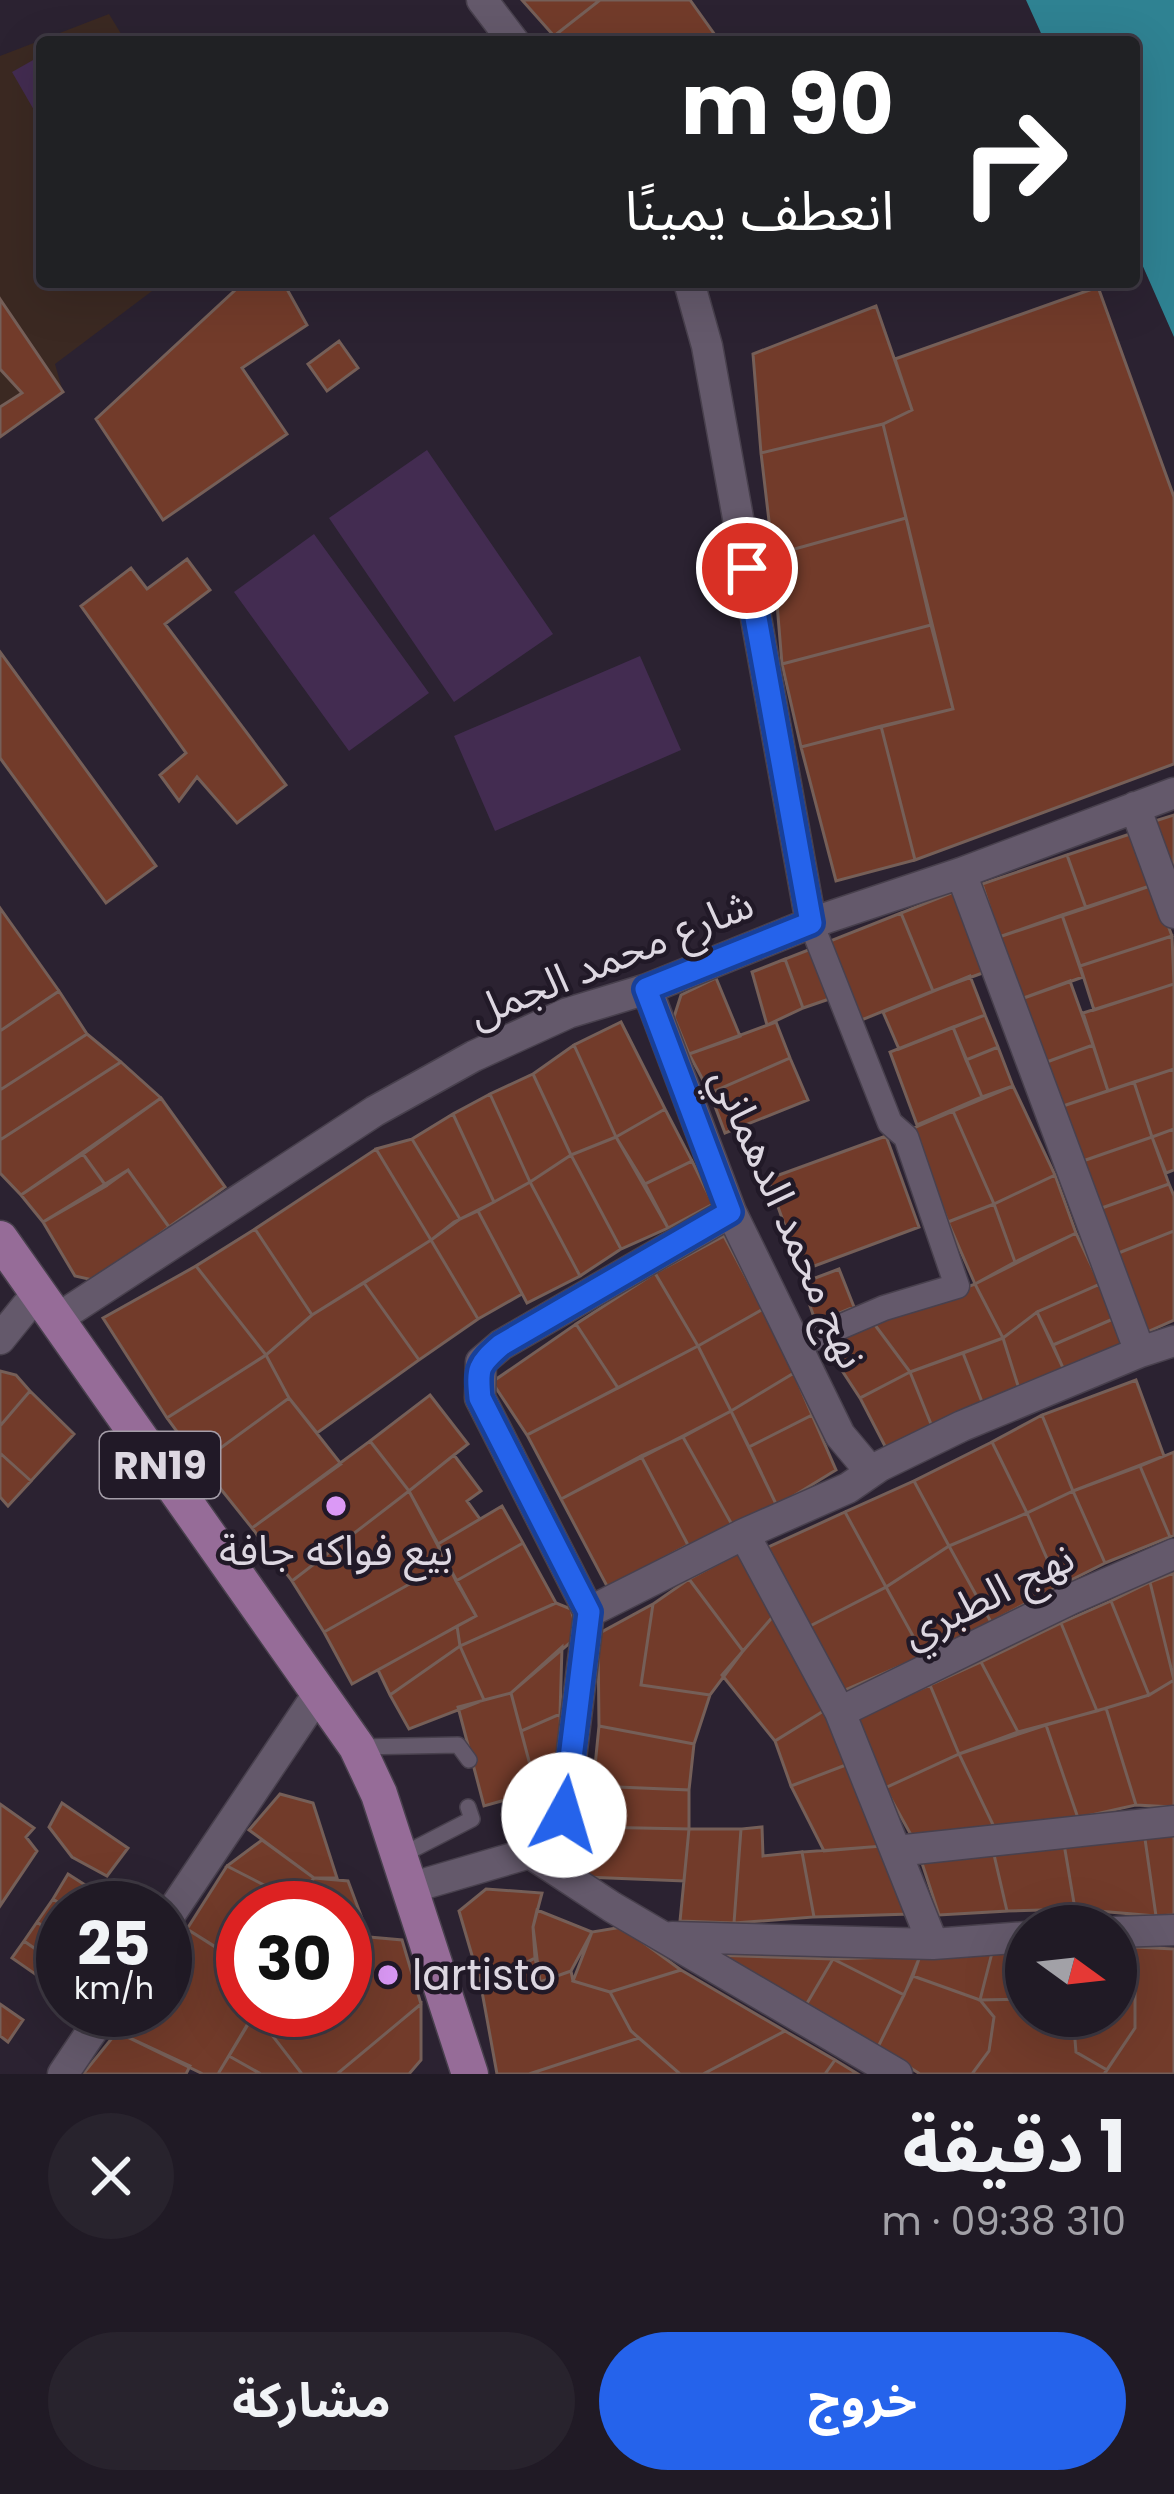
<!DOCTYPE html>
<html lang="ar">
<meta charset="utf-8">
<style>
:root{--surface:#201a25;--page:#28232d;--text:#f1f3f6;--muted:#a2a1a7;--line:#3d3842;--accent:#2563eb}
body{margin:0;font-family:Poppins,"Noto Sans Arabic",sans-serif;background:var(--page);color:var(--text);direction:rtl;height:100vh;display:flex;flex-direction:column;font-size:45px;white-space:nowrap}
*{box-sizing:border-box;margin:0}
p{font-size:39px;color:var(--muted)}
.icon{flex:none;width:66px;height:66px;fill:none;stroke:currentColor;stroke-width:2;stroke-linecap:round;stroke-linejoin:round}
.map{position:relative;height:2074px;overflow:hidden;direction:ltr}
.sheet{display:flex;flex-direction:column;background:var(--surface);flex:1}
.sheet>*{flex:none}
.hud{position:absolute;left:36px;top:36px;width:1104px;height:252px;border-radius:12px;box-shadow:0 12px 48px #0002,0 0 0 3px var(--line);direction:rtl;background:#202124;color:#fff;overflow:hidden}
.needle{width:78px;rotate:105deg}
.tools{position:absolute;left:1005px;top:1905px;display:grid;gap:24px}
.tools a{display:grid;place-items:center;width:132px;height:132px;border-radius:50%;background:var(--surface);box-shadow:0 12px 48px #0002,0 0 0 3px var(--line);font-size:60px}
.speed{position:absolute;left:36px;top:1881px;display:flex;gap:24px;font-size:60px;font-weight:700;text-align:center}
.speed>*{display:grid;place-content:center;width:156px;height:156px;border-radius:50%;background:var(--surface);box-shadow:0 12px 48px #0002,0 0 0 3px var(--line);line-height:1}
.speed small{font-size:30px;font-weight:400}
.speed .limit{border:18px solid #d22;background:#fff;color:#111}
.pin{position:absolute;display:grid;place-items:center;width:102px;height:102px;color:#fff;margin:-51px;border:6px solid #fff;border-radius:50%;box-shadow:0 3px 12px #0007}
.me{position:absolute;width:132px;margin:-66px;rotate:6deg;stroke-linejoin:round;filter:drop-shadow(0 0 9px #0008)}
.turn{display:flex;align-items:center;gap:42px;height:252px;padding:0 48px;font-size:54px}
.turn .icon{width:156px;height:156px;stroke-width:2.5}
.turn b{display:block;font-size:84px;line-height:102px}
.round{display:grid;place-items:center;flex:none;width:126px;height:126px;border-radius:63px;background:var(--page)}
.summary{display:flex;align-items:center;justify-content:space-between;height:204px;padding:0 48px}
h1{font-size:72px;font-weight:700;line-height:90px}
.button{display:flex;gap:24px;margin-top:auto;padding:24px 48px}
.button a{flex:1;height:138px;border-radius:72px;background:var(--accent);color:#fff;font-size:48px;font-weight:700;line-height:138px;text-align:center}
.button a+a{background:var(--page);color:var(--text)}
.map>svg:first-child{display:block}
</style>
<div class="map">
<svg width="1174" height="2074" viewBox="0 0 1174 2074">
<rect width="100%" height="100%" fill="#2b2231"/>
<path fill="#3b2922" d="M109,14L126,42H42V282H164L55,364L63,392L0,437V56Z"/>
<path fill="#432c51" d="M42,55V124L12,72Z
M427,450L553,634L454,702L329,518Z
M314,534L429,693L349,751L234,592Z
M640,656L681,750L495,831L454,736Z"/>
<path fill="#2f8292" d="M1026,0H1174V337L1134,246V42H1045Z"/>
<path fill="#723b2a" stroke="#755f58" stroke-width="3" d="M522,0H600L554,36Z
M600,0H690L720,42H559L554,36Z
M244,282H283L307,325L242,368L287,434L163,520L96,419Z
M1098,287L1174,497V764L915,860L881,726L953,709L883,424L912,410L895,359Z
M0,299L63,392L0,437V407L22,393L0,369Z
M876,306L912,410L883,424L761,453L753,354Z
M339,341L358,368L327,391L308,364Z
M883,424L906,518L773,555L761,453Z
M906,518L931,625L782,664L773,555Z
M187,559L210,590L165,624L286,785L237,823L197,777L179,801L160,775L186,753L81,606L131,568L147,589Z
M931,625L953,709L801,747L782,664Z
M0,652L156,866L106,903L0,758Z
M881,726L915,860L836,881L801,747Z
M1174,815V871L1155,821Z
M1136,832L1153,885L1086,908L1067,855Z
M1067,855L1086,908L999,937L982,884Z
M1153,885L1172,936L1080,966L1062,915Z
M956,891L988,971L933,991L901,913Z
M0,908L59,991L0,1031Z
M901,913L933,991L859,1021L830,941Z
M1062,915L1083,977L1021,999L999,937Z
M1172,936L1174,984L1094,1010L1080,966Z
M816,947L835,997L803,1008L785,959Z
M785,959L803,1008L767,1025L752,972Z
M970,976L985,1015L899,1049L883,1012Z
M716,978L740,1036L689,1054L674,1017L681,995Z
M1070,981L1093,1045L1044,1063L1021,999Z
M1174,984V1069L1108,1091L1083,1013Z
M59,991L87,1034L0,1090V1031Z
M985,1015L998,1047L966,1060L953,1027Z
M621,1022L665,1109L616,1137L574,1045Z
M776,1022L790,1058L710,1093L689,1054Z
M953,1027L982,1097L917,1125L890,1052Z
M87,1034L121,1062L0,1140V1090Z
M574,1045L616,1137L571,1155L533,1074Z
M1093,1045L1108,1091L1060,1107L1044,1063Z
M998,1047L1013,1086L982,1097L966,1060Z
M790,1058L808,1100L725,1133L710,1093Z
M121,1062L161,1098L21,1195L0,1173V1140Z
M1174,1069V1129L1152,1137L1134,1082Z
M533,1074L571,1155L530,1182L490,1094Z
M1134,1082L1152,1137L1080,1162L1060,1107Z
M1013,1086L1055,1175L994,1204L953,1111Z
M490,1094L530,1182L494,1202L453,1114Z
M161,1098L225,1187L169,1227L128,1170L106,1186L83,1154Z
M665,1109L692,1161L645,1184L616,1137Z
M953,1111L994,1204L948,1222L911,1129Z
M453,1114L494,1202L460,1219L412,1139Z
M1174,1129V1170L1166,1173L1152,1137Z
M886,1136L919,1227L801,1271L768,1179Z
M616,1137L668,1228L621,1249L571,1155Z
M1152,1137L1169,1184L1099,1209L1080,1162Z
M412,1139L460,1219L431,1240L376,1149Z
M376,1149L431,1240L312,1315L255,1229Z
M83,1154L106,1186L43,1222L21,1195Z
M571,1155L621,1249L580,1276L530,1182Z
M692,1161L713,1204L668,1228L645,1184Z
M128,1170L169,1227L97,1281L75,1276L43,1222Z
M1055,1175L1076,1233L1015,1262L994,1204Z
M530,1182L580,1276L527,1303L478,1211Z
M1169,1184L1174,1196V1231L1116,1254L1099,1209Z
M994,1204L1015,1262L975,1284L948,1222Z
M478,1211L522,1294L478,1319L431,1240L454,1222Z
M255,1229L312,1315L266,1355L196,1266Z
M1174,1231V1320L1147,1332L1116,1254Z
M1076,1233L1100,1284L1037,1312L1003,1338L975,1284Z
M724,1236L763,1309L698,1346L655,1273Z
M431,1240L478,1319L419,1360L364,1283Z
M196,1266L266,1355L167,1418L103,1318Z
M839,1269L854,1307L816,1323L802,1283Z
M655,1273L698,1346L618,1388L576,1324Z
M364,1283L419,1360L317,1433L289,1398L266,1355L312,1315Z
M975,1284L1003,1338L910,1372L872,1321Z
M1100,1284L1113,1319L1053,1345L1037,1312Z
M763,1309L794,1373L731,1411L698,1346Z
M1037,1312L1064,1370L1020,1392L1003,1338Z
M1113,1319L1124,1344L1064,1370L1053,1345Z
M872,1321L910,1372L860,1398L822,1340Z
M576,1324L618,1388L527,1435L492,1382Z
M1003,1338L1020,1392L984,1407L963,1353Z
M698,1346L731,1411L561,1499L527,1435Z
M963,1353L984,1407L933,1429L910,1372Z
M266,1355L289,1398L200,1463L167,1418Z
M0,1371L16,1375L30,1391L0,1426Z
M910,1372L933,1429L887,1450L860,1398Z
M794,1373L812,1415L749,1447L731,1411Z
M1136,1380L1164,1456L1073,1491L1042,1415Z
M30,1391L74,1434L31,1481L0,1453V1426Z
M430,1395L468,1444L409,1491L370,1441Z
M289,1398L341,1464L252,1528L200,1463Z
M731,1411L777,1506L735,1530L683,1437Z
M812,1415L836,1470L777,1506L749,1447Z
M1042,1415L1073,1491L1027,1513L992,1442Z
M683,1437L735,1530L697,1554L688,1545L641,1456Z
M370,1441L409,1491L292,1581L252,1528Z
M992,1442L1027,1513L949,1546L914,1481Z
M1174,1452V1535L1170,1537L1140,1466Z
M0,1453L31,1481L8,1506L0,1497Z
M454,1455L481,1491L467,1501L480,1519L438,1544L409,1491Z
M641,1456L688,1545L608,1588L561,1499Z
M1140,1466L1170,1537L1105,1563L1073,1491Z
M914,1481L949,1546L886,1587L845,1512Z
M409,1491L447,1563L324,1632L292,1581Z
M1073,1491L1105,1563L1059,1586L1027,1513Z
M502,1506L523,1543L456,1581L438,1544Z
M845,1512L886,1587L806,1628L764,1549Z
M1027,1513L1059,1586L991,1622L949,1546Z
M523,1543L556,1603L460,1646L457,1626L476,1616L456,1581Z
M949,1546L991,1622L924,1656L886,1587Z
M738,1553L776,1613L743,1651L689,1579Z
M447,1563L476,1616L352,1684L324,1632Z
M1174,1573V1680L1150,1582Z
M689,1579L743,1651L710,1695L641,1685L653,1604Z
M1150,1582L1174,1680L1149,1695L1111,1601Z
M886,1587L924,1656L843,1691L806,1628Z
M1111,1601L1149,1695L1097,1711L1061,1623Z
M556,1603L571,1609L578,1636L511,1693L484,1700L460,1646Z
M653,1604L641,1685L710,1695L694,1744L599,1726L598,1634Z
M776,1613L830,1707L775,1741L722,1675Z
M1061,1623L1097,1711L1018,1732L981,1662Z
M457,1626L460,1646L390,1695L378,1670Z
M460,1646L484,1700L409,1729L390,1695Z
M562,1647L560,1714L521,1731L511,1693Z
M981,1662L1018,1732L959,1754L930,1685Z
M1174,1680V1807L1136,1805L1106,1708L1149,1695Z
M930,1685L959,1754L885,1788L855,1716Z
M511,1693L537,1791L484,1806L458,1707Z
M830,1707L851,1763L791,1786L775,1741Z
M1106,1708L1136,1805L1078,1818L1046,1725Z
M560,1714L563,1781L537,1791L521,1731Z
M1046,1725L1078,1818L997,1833L959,1754Z
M599,1726L694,1744L689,1790L593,1786Z
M959,1754L997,1833L916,1844L885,1788Z
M851,1763L883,1846L824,1851L791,1786Z
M593,1786L689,1790V1829L591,1827Z
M280,1794L313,1803L337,1878H314L249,1830Z
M62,1803L128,1848L107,1876L72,1857L49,1827Z
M0,1804L34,1828L26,1837L37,1851L0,1906Z
M591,1827L689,1829L684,1881L585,1877Z
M762,1827L763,1856L802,1852L814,1917L734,1923L741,1829Z
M1174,1828V1915L1156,1916L1144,1832Z
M689,1829H741L734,1923L680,1921Z
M1144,1832L1156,1916L1075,1909L1063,1838Z
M1063,1838L1075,1909L1007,1911L992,1846Z
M262,1840L314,1878L295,1901L227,1866Z
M883,1846L910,1914L814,1917L802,1852Z
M992,1846L1007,1911L939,1915L920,1857Z
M227,1866L295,1901L290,1908H243L242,1964L187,1929Z
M68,1874L110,1901L105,1908H67L53,1899Z
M314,1878L348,1881L369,1937L345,1951V1908H300L295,1901Z
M486,1889L542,1893L533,1927L535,1958L481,1986L459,1911Z
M53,1899L67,1908H63V1940L37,1922Z
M537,1910L592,1932L571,1971L540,1982L533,1927Z
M37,1922L63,1940V1968L24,1941Z
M622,1927L681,1970L610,1992L573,1981L592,1932Z
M187,1929L243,1964V2010H256L218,2074H203L117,2032L133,2010H165V1962Z
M369,1937L402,1940L421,2004L337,2074H302L255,2013L345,2010V1951Z
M24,1941L63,1968L51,1985L12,1958Z
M1116,1946L1174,1949V2074H1104L1135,2028V1990L1116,1987Z
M1026,1947V1999L980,2000L993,1949Z
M993,1949L980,2000L913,1976L920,1956Z
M713,1955L833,1959L806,2005Z
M920,1956L904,1995L833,1959Z
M535,1958L540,1982L571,1971L573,1981L610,1992L631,2031L639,2038L529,2074H497L481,1986Z
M833,1959L904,1995L878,2047L806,2005Z
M681,1970L785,2031L703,2074H680L631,2031L610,1992Z
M913,1976L980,2000L994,2017L989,2051L972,2074H920L878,2047Z
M1116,1987L1135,1990V2028L1107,2070L1076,2052L1073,2016H1116Z
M1026,1999V2016H1073L1076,2052L1107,2070L1104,2074H972L989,2051L994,2017L980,2000Z
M0,2004L23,2020L8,2042L0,2036Z
M421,2004V2060L409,2074H337Z
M255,2013L302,2074H261L229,2056Z
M785,2031L835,2060L825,2074H703Z
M117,2032L190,2066L186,2074H83Z
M639,2038L680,2074H529Z
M229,2056L261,2074H218Z
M835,2060L858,2074H825Z"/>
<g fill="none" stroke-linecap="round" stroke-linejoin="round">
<defs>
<path id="service" d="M359,1747L458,1745L469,1760
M402,1855L472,1819L468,1807"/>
<path id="pedestrian" d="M798,1345L884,1308L957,1286L906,1137L890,1123L811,923"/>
<path id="minor" d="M482,0L514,42
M689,282L707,346L811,923
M1135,807L1174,913
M961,873L1140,1352
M647,989L731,1212L840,1435L871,1472
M57,1319L375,1111L474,1056L568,1013L647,989L811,923L961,873L1174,793
M0,1339L38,1292
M744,1534L840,1712L933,1944
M589,1612L744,1534L848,1488L880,1466L962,1426L1140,1352L1174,1341
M840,1712L1071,1599L1174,1554
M896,1851L1174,1821
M530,1853L564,1815L589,1612L480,1398L481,1362L501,1345L731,1212
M410,1888L530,1853L612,1907L897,2074
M165,1922L320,1691
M1116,1932L1174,1930
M672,1937L933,1944L1026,1937
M63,2074L106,2010"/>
<path id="primary" d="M0,1239L357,1747L379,1794L470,2074"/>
</defs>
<use href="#service" stroke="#48404d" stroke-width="18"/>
<use href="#pedestrian" stroke="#48404d" stroke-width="27"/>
<use href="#minor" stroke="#48404d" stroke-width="33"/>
<use href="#primary" stroke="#48404d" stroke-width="39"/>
<use href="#service" stroke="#64596b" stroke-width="15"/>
<use href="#pedestrian" stroke="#64596b" stroke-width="24"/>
<use href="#minor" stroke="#64596b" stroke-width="30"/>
<use href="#primary" stroke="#966c98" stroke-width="36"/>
</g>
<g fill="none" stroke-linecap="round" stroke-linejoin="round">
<defs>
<path id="route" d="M564,1815L589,1612L480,1398C477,1368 478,1365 501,1345L730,1212L646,989L811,923L747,568"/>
</defs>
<use href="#route" stroke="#184099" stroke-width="30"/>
<use href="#route" stroke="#2563eb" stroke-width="21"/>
</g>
<g fill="#db99f6" stroke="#211927" stroke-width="4.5">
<circle cx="336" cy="1506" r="12"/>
<circle cx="388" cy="1975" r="12"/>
</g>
<g text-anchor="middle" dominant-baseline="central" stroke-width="9" stroke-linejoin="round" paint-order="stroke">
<rect fill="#211927" stroke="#a59ea9" stroke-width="3" x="100" y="1432" width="120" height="66" rx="9"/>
<g font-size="39" font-weight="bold" fill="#ddd7e1">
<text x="160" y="1465">RN19</text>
</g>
<g font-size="42" fill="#ddd7e1" stroke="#211927">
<text transform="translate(611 958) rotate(-22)">شارع محمد الجمل</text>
<text transform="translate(789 1218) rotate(66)">نهج محمد الدهماني</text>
<text transform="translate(988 1595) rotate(-26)">نهج الطبري</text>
</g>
<g font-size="42" fill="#ddd7e1" stroke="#211927">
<text x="336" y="1550">بيع فواكه جافة</text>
<text x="412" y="1975" text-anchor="start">lartisto</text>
</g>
</g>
</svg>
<div class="tools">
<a><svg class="needle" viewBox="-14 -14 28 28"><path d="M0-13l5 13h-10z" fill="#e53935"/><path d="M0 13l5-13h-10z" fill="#a2a1a7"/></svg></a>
</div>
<div class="speed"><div>25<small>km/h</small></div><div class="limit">30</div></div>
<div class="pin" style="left:747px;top:568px;background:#d93025"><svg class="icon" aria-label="arrive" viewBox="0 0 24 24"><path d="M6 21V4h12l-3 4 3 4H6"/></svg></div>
<svg class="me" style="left:564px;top:1815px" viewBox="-20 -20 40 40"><circle r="19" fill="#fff"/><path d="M0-13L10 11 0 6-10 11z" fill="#2563eb"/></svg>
<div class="hud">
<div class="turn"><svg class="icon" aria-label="right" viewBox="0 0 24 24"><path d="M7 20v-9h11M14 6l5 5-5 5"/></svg><div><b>90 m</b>انعطف يمينًا</div></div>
</div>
</div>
<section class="sheet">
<div class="summary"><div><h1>1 دقيقة</h1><p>310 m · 09:38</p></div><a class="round"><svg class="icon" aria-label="close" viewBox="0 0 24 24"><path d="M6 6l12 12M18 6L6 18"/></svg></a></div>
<div class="button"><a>خروج</a><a>مشاركة</a></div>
</section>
